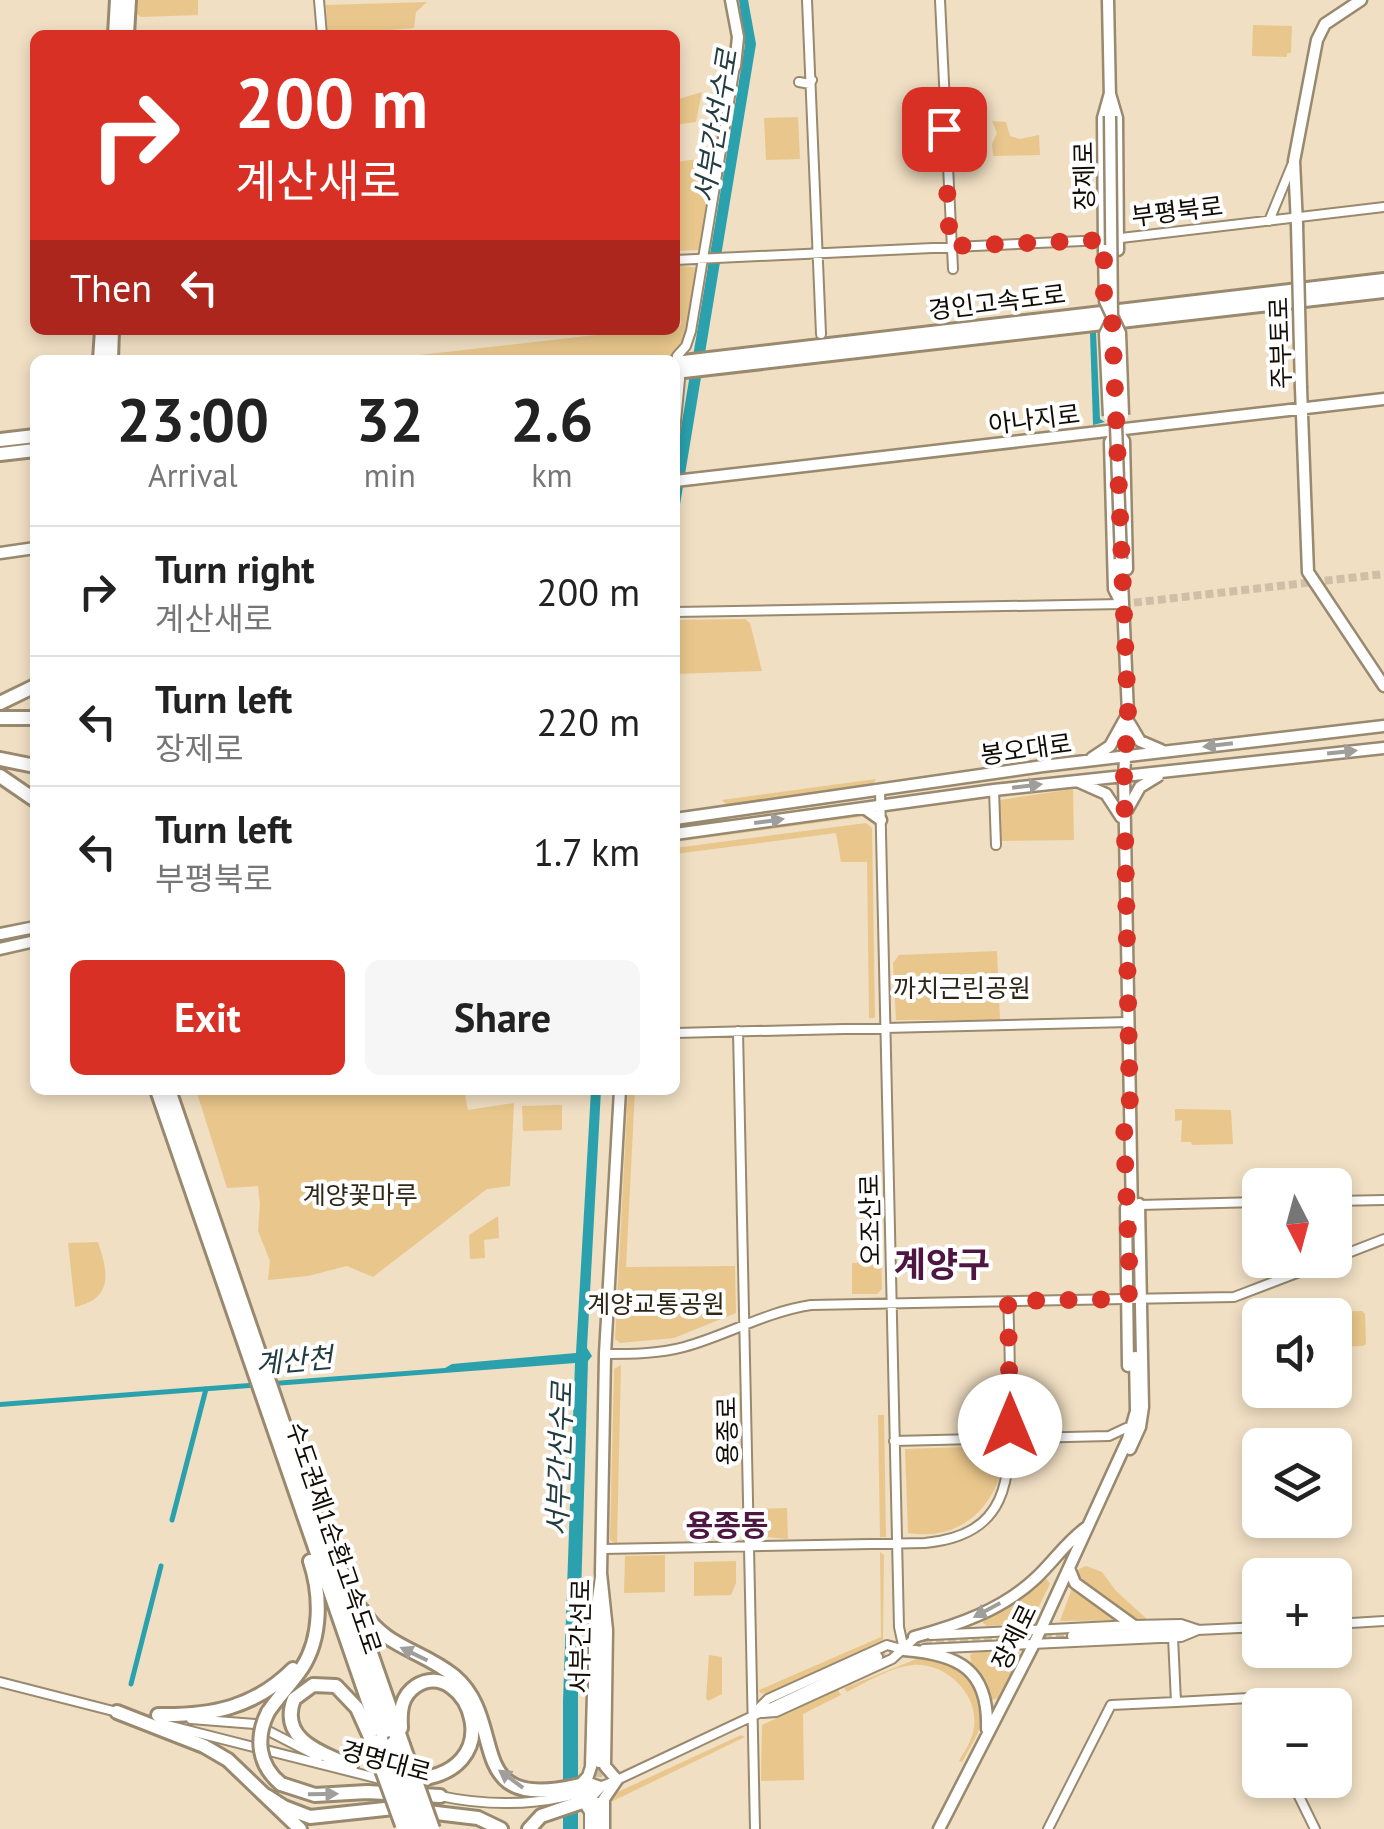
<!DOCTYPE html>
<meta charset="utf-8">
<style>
:root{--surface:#fff;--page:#f6f6f6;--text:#222;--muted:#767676;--line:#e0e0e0;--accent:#d93025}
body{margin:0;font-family:"PT Sans","Noto Sans KR",sans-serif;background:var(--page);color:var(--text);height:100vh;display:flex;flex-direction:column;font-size:38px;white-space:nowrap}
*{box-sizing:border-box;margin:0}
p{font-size:32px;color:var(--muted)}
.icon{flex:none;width:55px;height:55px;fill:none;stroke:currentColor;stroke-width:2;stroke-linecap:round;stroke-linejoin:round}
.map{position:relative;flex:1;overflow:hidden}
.panel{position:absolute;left:30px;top:355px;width:650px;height:740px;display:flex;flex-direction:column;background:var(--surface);border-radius:15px;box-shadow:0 5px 15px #0003}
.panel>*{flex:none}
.hud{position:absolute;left:30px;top:30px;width:650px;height:305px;border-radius:15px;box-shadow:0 5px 15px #0003;background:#d93025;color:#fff;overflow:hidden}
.needle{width:65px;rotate:174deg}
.buttons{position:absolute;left:1242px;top:1168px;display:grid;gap:20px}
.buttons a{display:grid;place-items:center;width:110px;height:110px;border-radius:15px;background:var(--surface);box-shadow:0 5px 15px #0003;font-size:50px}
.pin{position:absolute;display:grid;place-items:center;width:85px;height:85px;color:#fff;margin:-42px;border-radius:20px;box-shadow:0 5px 15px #0006}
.me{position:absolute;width:110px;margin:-55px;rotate:0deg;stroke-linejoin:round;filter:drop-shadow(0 0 8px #0008)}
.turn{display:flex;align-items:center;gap:35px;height:210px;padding:0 40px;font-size:45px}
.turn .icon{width:130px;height:130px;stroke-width:2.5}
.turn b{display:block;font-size:70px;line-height:85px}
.then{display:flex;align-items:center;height:95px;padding:0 40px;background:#0003;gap:20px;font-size:38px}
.eta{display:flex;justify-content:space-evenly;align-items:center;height:170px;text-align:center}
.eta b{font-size:60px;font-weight:600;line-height:70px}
.action{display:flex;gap:20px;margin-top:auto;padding:20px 40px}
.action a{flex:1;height:115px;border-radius:15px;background:var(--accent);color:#fff;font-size:40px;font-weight:600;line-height:115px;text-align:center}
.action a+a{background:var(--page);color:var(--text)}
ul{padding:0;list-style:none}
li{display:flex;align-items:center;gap:30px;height:130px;padding:0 40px;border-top:2px solid var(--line)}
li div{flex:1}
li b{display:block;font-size:38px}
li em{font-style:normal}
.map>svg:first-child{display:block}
</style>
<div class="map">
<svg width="1384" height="1829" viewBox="0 0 1384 1829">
<rect width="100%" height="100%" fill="#f0dfc3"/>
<path fill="#e9c78c" d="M138,0H198V15L141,17L137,14Z
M427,2L416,12L414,28L328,35L326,5Z
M1253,25L1292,26L1291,53H1287V57L1252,56Z
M730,67L734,69L702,250L675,251V162L707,158L722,80L719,73Z
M702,92L696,122L675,125V100Z
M940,92L943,166L902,148L922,115L926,93Z
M798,117L800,159L766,160L764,118Z
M992,121L1006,122L1010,136L1020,139L1039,135L1040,155L993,156L992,144L997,133Z
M675,265L699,268L687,341L674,355L630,360H375L640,330H675V326L681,325Z
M745,619L750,623L762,671L675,674V620Z
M876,779L872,786L728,806L722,800Z
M1073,789L1074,840L999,841L1000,800Z
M857,811L868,816L675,842V839Z
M866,823L872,828L875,1018H869L867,862H841L836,833L675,854V848Z
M997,951L1000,1020H896L893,963L899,955Z
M196,1090H464L468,1110L514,1103L510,1186L487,1189L373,1277L347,1266L308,1276L268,1280L270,1261L258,1231L260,1204L258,1186L227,1188Z
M628,1090H635L626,1267L735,1266L736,1313L674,1338L620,1343L615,1339Z
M562,1105V1130L523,1131L522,1106Z
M1175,1109L1231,1110L1233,1144L1192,1145L1191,1142H1181L1182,1120L1175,1121Z
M873,1198H880L882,1289L877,1294H852V1263L875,1262Z
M498,1216L499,1238L484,1240L485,1258L470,1259L469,1235Z
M98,1242C108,1272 114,1298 75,1307L68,1243Z
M1362,1311L1365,1314L1366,1344L1363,1346L1335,1347V1315H1314V1312Z
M621,1365L617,1544L610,1540L614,1369Z
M878,1415H884L886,1537H880Z
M994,1446L1004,1455C999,1505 961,1542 908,1533L905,1449Z
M787,1508L788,1539L757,1536L756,1509Z
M880,1552L884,1555L883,1640L767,1694L760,1693L759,1690L881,1637Z
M665,1555V1592L624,1593L625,1556Z
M736,1561V1583L731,1595L694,1596V1562Z
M1086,1566L1102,1572L1116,1591L1148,1620L1060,1621L1079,1569Z
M1046,1578L1050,1584L1031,1622L987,1626L983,1623V1617Z
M1017,1650L1022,1658L998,1698L992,1700L972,1667L970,1655L975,1652Z
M709,1655L722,1657V1694L708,1701L706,1698Z
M919,1658C952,1656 985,1681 982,1717C981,1732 969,1749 962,1762L959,1761C964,1752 971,1742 973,1732C982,1697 947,1662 913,1665C888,1668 867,1682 847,1692L844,1688Z
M838,1690L841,1695L803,1714L804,1780L761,1781L762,1725Z
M741,1735L745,1737L611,1802V1829H606L609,1796Z"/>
<path fill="#2aa1ad" d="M739,0H748L756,44L675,535V464L745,45Z
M1096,332L1100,419L1105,422L1093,425L1090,333Z
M591,1090H601L587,1348L592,1356L588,1361L578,1695V1829H563V1701L575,1363L0,1407V1402L445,1368L452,1364L576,1353Z"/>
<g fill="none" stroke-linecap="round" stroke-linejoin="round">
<path stroke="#2aa1ad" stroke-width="5" d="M172,1520L206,1389
M131,1684L161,1566"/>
<path stroke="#cfbfa6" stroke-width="8" stroke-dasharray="8 4" stroke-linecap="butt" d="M1122,604L1384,574
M878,1657C939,1633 1008,1639 1072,1636
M598,1789L599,1763"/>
<path stroke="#cfbfa6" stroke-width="10" stroke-dasharray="10 5" stroke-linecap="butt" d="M1132,1216L1135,1357"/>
<defs>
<path id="minor" d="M319,0L322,35
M807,0L821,334
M940,0L953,269
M799,82L810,84L812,80
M1269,221L1292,165
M675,260L1104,240L1384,207
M677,356L686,346L691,331L735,66
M675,432L680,379
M675,612L1122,604
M880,789L899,1627L904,1650
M994,790L996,845
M738,1031L755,1829
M675,1033L1129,1022
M1335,1201L1384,1200
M1139,1205L1260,1202
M1335,1258L1384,1239
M605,1354C631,1354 658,1354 684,1347C728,1335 765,1312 811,1305L1234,1297L1331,1260
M894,1441L1109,1436L1126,1428
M602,1549L925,1543C1009,1535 1010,1480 1010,1411C1010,1374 1010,1338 1008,1301
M1335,1624L1384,1621
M931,1635L1133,1625L1181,1624L1199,1630
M1072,1636L1260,1627
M924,1649L1181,1637L1198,1630
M0,1682L121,1713
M593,1694V1627L600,1577
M1176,1702L1249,1698L1260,1720
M760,1707L768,1699L887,1645L905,1650
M762,1713L776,1712L892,1659L917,1636
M191,1719L255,1724L319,1757
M159,1723L388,1781
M599,1763L600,1607
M1291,1780L1315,1829
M440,1796C501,1809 559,1805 617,1780L878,1657
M589,1829V1810
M596,1829L597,1810
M1048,1829L1111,1705L1176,1702L1173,1637"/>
<path id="major" d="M731,0L738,37L735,66
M1108,0L1110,99
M1110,94L1117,118L1118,250
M1297,225L1294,161L1317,40L1325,24L1361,0
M1104,250L1103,118L1110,93
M1301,388L1308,572L1384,686
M1116,429L1124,441L1127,569
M1117,429L1110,442L1114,589L1119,599
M675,481L1384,399
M0,553L35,548
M1121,559L1128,713L1124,776L1132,1216
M1130,724L1140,741L1161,750
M1092,758L1110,746L1125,719
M1079,782L1106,794L1121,817
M864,808L881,820
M1127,810L1140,787L1158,776
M675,819L1043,766L1384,726
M675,834L994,790L1384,748
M0,934L35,927
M0,949L35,941
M1126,1208L1128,1366
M1130,1449L1140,1427L1143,1407L1139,1204
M1069,1568L1075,1583L1133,1625
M914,1637C958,1625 1002,1610 1036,1578C1054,1561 1067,1541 1087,1527
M904,1650C958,1654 989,1669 987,1729
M580,1785L588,1776L591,1767L593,1694
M581,1785L589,1783L600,1787L590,1798L579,1803L585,1804L589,1810L598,1803L603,1810
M604,1829V1799L617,1780L605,1766L607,1630L601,1573L605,1354L620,1090
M939,1829L1034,1644L1128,1439L1136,1411L1135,1357"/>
<path id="highway" d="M115,35L117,0
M127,35L129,0
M100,360L102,330
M111,360L112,330
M675,363L1384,280
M675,372L1384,291
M0,440L35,436
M0,454L35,450
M0,703L35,686
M0,718H35
M0,759L35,766
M0,776L35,800
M157,1090L381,1739
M169,1090L393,1743
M343,1573L403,1745
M361,1609C386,1649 421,1649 454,1676C510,1723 459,1814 580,1785
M117,1712L204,1746L228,1760L300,1829
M268,1712C279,1696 292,1683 302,1668C322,1637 321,1594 310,1561
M158,1715C211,1716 254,1708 293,1669
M401,1728C400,1711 401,1696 416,1686C466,1654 517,1777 406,1780
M351,1766C323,1753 278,1740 294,1699L313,1685L336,1686L357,1708L370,1737
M281,1784L315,1795L367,1792L440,1796
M267,1796L284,1807L310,1817L394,1808L478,1818L501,1829
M529,1829L541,1816L579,1803"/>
</defs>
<use href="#minor" stroke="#98896f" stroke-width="12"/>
<use href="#major" stroke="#98896f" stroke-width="15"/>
<use href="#highway" stroke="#98896f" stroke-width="18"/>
<use href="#minor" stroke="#fff" stroke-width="8"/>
<use href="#major" stroke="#fff" stroke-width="10"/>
<use href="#highway" stroke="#fff" stroke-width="12"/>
<defs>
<path id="major-bridge" d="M1110,116L1112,319L1121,559
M1297,225L1301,388
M1104,250L1105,301L1120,333L1123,415
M1109,416L1105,334L1112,320"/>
<path id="highway-bridge" d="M268,1712C255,1738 258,1765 281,1784
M370,1737L402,1825
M381,1739L412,1828
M393,1743L423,1829
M403,1745L433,1829"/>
</defs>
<use href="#major-bridge" stroke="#98896f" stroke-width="15" stroke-linecap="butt"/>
<use href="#highway-bridge" stroke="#98896f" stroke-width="18" stroke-linecap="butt"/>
<use href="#major-bridge" stroke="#fff" stroke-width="10"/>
<use href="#highway-bridge" stroke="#fff" stroke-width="12"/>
</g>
<defs><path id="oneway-solid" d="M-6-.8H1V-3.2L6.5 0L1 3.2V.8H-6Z" transform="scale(2.5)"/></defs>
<g fill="#a09e9b">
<use href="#oneway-solid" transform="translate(1218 745) rotate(173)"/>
<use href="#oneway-solid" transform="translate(1342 752) rotate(-6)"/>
<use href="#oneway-solid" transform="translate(1027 786) rotate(-7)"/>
<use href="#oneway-solid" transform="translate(769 821) rotate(-8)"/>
<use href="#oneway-solid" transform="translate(987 1610) rotate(152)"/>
<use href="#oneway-solid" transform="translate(414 1654) rotate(-154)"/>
<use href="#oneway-solid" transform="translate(511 1779) rotate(-144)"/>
<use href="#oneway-solid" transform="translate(323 1794) rotate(-1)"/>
</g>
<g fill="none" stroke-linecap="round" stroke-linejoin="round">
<path stroke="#d93025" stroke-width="18" stroke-dasharray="0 32.4" d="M944,129L950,246L1104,240V302L1112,318L1128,713L1124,776L1130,1112L1124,1133L1130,1286L1128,1299L1008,1301L1010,1426"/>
</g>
<g text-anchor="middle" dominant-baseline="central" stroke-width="8" stroke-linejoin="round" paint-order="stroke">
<g font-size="25" fill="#110c04" stroke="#fff">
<text transform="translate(1084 176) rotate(-91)">장제로</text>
<text transform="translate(1177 211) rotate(-7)">부평북로</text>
<text transform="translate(997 302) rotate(-7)">경인고속도로</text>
<text transform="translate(1280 343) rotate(-92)">주부토로</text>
<text transform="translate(1034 419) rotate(-7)">아나지로</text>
<text transform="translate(1026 749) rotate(-8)">봉오대로</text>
<text transform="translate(870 1220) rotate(-91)">오조산로</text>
<text transform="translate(727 1431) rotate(-91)">용종로</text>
<text transform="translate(334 1538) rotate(71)">수도권제1순환고속도로</text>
<text transform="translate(580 1636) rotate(-89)">서부간선로</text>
<text transform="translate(1014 1637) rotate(-64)">장제로</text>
<text transform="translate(386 1761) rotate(15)">경명대로</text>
</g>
<g font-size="25" fill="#312717" stroke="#fff">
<text x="962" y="988">까치근린공원</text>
<text x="360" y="1195">계양꽃마루</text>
<text x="656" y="1304">계양교통공원</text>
</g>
<g font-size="28" font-style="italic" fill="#233c3f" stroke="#fff">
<text transform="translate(715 126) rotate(-81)">서부간선수로</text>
<text transform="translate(294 1360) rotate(-5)">계산천</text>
<text transform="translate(559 1459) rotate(-88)">서부간선수로</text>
</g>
<g font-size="30" font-weight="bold" fill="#4e1742" stroke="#fff">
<text x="727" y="1524">용종동</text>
</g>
<g font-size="35" font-weight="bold" fill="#4e1742" stroke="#fff">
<text x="942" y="1264">계양구</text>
</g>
</g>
</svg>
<div class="buttons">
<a><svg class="needle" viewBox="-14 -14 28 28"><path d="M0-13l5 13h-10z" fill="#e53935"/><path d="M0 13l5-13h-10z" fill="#767676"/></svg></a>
<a><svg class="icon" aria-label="sound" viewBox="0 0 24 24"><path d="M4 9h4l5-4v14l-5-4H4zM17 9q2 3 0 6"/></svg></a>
<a><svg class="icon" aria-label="layers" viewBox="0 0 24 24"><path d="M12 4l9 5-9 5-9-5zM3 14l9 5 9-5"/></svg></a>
<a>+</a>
<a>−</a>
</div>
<div class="pin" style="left:944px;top:129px;background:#d93025"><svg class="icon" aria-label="arrive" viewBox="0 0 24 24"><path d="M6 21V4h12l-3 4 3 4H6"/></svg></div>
<svg class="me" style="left:1010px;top:1426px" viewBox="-20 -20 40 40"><circle r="19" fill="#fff"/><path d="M0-13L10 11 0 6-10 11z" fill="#d93025"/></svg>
<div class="hud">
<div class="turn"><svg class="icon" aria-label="right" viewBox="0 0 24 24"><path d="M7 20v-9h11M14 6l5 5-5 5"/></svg><div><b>200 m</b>계산새로</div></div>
<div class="then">Then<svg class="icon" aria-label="left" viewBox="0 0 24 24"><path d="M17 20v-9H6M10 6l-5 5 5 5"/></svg></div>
</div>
<section class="panel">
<div class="eta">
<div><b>23:00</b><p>Arrival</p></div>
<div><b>32</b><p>min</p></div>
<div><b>2.6</b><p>km</p></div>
</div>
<ul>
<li><svg class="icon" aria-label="right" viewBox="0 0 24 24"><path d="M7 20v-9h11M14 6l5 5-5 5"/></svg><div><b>Turn right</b><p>계산새로</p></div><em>200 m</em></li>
<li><svg class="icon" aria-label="left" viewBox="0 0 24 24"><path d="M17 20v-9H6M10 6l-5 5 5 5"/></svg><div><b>Turn left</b><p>장제로</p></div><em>220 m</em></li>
<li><svg class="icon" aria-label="left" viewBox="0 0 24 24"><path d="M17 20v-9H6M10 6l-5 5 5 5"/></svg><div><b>Turn left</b><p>부평북로</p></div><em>1.7 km</em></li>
</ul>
<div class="action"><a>Exit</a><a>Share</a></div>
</section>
</div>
